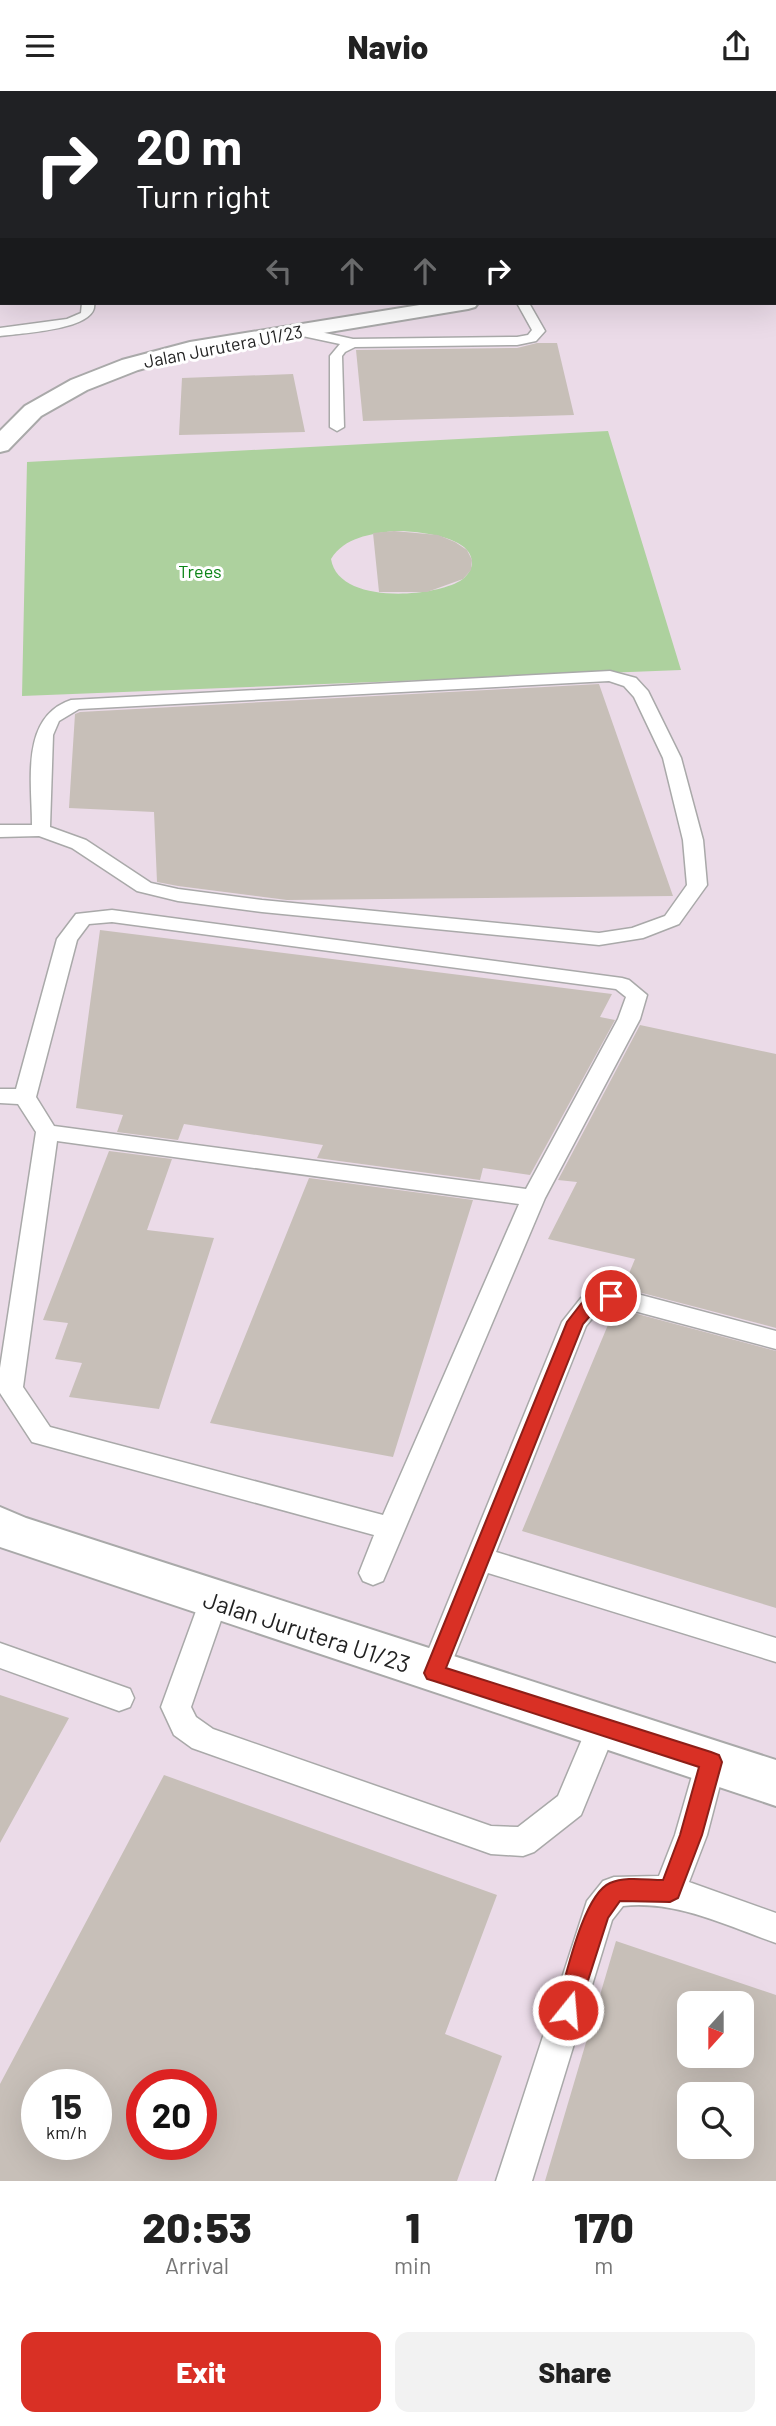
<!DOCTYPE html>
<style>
:root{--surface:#fff;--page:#f2f2f2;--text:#222;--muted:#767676;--accent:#d93025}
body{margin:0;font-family:Barlow,sans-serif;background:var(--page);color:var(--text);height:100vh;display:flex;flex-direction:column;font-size:26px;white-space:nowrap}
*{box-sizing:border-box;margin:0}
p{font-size:23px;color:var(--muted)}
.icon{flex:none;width:38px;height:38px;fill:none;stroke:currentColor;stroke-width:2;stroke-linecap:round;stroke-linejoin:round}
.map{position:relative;height:2090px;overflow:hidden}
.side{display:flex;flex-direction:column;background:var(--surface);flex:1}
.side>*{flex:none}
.banner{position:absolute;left:0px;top:0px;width:777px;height:214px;box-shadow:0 7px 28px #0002;background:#202124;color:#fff;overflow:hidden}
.needle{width:46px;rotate:201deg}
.tools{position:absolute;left:677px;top:1900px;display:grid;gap:14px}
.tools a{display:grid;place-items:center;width:77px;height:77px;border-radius:14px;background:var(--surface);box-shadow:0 7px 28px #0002;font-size:35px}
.speed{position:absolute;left:21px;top:1978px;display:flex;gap:14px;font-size:35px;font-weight:700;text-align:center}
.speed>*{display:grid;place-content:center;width:91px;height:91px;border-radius:50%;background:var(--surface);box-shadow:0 7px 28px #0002;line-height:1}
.speed small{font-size:18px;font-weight:400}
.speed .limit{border:10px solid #d22;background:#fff;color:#111}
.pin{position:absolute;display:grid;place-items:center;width:60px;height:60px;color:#fff;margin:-30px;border:4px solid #fff;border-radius:50%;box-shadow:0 2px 7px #0007}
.me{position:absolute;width:77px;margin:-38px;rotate:17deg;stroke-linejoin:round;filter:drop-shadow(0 0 5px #0008)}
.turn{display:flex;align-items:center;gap:24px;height:147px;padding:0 21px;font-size:32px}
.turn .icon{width:91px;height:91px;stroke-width:2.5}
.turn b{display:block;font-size:49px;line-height:60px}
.lanes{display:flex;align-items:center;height:66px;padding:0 21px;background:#0003;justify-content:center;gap:35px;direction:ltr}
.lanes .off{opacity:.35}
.eta{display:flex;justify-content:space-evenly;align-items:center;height:119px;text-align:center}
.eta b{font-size:42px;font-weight:800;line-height:49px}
.action{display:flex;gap:14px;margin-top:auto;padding:14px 21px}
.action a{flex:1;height:80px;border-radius:14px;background:var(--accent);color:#fff;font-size:28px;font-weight:800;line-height:80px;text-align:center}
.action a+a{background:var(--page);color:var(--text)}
header{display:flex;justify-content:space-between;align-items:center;height:91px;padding:0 21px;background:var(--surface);font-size:32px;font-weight:800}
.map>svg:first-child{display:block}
</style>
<header><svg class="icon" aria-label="menu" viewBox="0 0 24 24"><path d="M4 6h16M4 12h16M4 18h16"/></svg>Navio<svg class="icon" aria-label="share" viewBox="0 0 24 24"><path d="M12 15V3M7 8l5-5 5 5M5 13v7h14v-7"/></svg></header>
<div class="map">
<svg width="776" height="2090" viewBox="0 0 776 2090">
<rect width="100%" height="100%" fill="#f2efe9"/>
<path fill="#ebdbe8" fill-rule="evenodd" d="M776,63V2090H0V73L2,212H775ZM690,1913H742V1965H690ZM37,1993H96V2053H37ZM142,1993H201V2053H142ZM690,2004H742V2056H690Z"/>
<path fill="#add19e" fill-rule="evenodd" d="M24,0H488L489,2H26Z
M608,340L681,579L22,605L27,371ZM394,440C414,440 474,444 472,473C471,480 466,486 460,490C430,507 338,513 331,468C345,446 370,443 394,440Z"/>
<path fill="#c7bfb8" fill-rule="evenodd" d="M537,252H557L574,324L363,330L356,259L517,257Z
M293,283L305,341L179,344L182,287Z
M394,440L438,444L455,451L467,459L472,469L471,479L463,488L427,501H379L373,442Z
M599,593L673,805L287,809L178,795L157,791L154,721L69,717L75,623L80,621Z
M100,839L612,903L600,926L615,929L530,1084L483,1077L480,1089L317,1067L323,1054L184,1033L178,1049L117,1041L123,1024L76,1017Z
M640,934L776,963V1237L623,1197L635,1168L548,1148L577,1091L558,1089Z
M109,1060L172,1068L147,1139L214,1147L159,1318L69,1306L82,1272L55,1268L68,1232L43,1229Z
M309,1087L473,1109L393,1366L210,1332Z
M615,1217L776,1260V1517L522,1440Z
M0,1604L69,1627L0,1752Z
M164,1684L497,1804L445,1943L502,1965L457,2090H0V1993ZM37,1993H96V2053H37ZM142,1993H201V2053H142Z
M616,1850L776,1904V2090H545ZM690,1913H742V1965H690ZM690,2004H742V2056H690Z"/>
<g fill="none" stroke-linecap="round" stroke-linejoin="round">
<defs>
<path id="service" d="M649,0H659V2H649Z
M775,27H776V33H775Z
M0,75H2L0,82Z
M775,151H776V157H775Z
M82,212H94C99,239 20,242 0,245V237L67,228L81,222Z
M517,212H529L545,240L536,250L517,254L355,256L345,261L342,265L344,336L337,340L330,336V265L340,253L293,243L291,240L297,236L353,248L517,246L528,244L532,239Z
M610,580L636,587L648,600L681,667L703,749L707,794L679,833L643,847L599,854L262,821L178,810L137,800L72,757L39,745L0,746V734H32C32,691 20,626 71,609ZM609,590L624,595L634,606L663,667L683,749L687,794L665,825L632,837L599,842L262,809L178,798L151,792L86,749L50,736L53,644L59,630L79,618Z
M112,819L622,887L629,889L647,904L640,928L545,1107L383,1490L373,1494L363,1490L359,1482L374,1444L32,1351L0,1302V1277L36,1041L18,1013L0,1012V998H16L57,848L76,823ZM112,831L616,898L626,906L618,928L526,1098L54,1035L36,1006L77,849L89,833ZM57,1050L519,1113L383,1424L50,1336L23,1296Z
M611,1196L776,1240V1258L612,1214L599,1219L586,1235L496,1461L776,1547V1571L488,1482L444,1591L434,1595L424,1591L419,1582L562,1231L581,1207Z
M214,1497L224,1501L228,1509L191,1616L196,1626L213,1638L491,1735L518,1736L558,1705L591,1627L602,1623L613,1627L617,1636L581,1724L534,1761L523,1765L491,1763L192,1657L174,1644L161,1616L200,1509L204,1501Z
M0,1552L130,1598L134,1607L130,1616L119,1620L0,1577Z
M711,1657L722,1661L726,1671L707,1744L689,1791L776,1822V1852C727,1835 676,1809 623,1815L612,1829L532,2090H496L587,1810L603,1790L614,1786L659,1785L675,1744L696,1671L700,1661Z"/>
<path id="minor" d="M775,167H776V179H775Z
M432,212H478L475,216L468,218L191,264L138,279L87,299L41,325L8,359L0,361V340L25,315L71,289L122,269L190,251Z
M0,1416L26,1427L776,1669V1715L0,1456Z"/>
<path id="primary" d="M0,47H2V57H0Z
M775,48H776V58H775Z"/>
</defs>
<use href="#service" stroke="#a9a9a9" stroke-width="3"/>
<use href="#minor" stroke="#a9a9a9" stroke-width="4"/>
<use href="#primary" stroke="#a06b00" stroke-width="4"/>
<use href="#service" fill="#fff" fill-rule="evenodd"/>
<use href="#minor" fill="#fff" fill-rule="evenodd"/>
<use href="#primary" fill="#fcd6a4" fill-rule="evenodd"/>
</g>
<path fill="#d93025" stroke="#8d1f18" stroke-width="2" d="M611,1199L619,1205L617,1209L596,1218L583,1233L446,1577L711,1661L719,1664L722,1671L702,1744L678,1807L670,1811L620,1810L608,1827L576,1927L568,1931L559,1927L556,1919C565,1891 582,1804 610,1792C626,1785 646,1789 663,1789L680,1744L699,1676L434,1590L427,1588L424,1582L567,1231L584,1209Z"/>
<g text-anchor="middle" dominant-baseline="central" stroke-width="6" stroke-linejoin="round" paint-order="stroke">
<g font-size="18" fill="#222" stroke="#fff">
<text transform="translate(223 255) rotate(-11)">Jalan Jurutera U1/23</text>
</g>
<g font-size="18" fill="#0c8416" stroke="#fff">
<text x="200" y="480">Trees</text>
</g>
<g font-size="24" fill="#222" stroke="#fff">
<text transform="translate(307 1540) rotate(18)">Jalan Jurutera U1/23</text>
</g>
</g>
</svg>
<div class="tools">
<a><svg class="needle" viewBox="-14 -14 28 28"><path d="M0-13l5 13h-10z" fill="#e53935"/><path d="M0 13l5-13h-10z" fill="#767676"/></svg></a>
<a><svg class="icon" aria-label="search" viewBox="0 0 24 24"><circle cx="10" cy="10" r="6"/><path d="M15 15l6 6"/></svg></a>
</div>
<div class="speed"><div>15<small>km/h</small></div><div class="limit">20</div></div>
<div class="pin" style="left:611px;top:1205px;background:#d93025"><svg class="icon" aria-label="arrive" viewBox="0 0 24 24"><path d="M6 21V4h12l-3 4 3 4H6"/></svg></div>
<svg class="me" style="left:568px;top:1919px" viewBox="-20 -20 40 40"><circle r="17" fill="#d93025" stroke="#fff" stroke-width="3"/><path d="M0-11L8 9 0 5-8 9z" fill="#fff"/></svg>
<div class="banner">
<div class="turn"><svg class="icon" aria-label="right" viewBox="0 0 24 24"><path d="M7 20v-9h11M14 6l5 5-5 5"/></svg><div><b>20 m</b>Turn right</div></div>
<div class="lanes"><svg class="icon off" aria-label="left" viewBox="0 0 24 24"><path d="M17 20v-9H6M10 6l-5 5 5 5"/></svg><svg class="icon off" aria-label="ahead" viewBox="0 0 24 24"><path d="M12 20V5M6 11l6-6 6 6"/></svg><svg class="icon off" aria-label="ahead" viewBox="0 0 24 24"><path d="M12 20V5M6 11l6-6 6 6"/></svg><svg class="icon" aria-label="right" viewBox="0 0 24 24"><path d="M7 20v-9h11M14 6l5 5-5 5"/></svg></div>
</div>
</div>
<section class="side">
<div class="eta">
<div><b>20:53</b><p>Arrival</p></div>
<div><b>1</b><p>min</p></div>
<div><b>170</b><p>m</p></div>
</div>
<div class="action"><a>Exit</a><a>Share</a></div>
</section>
